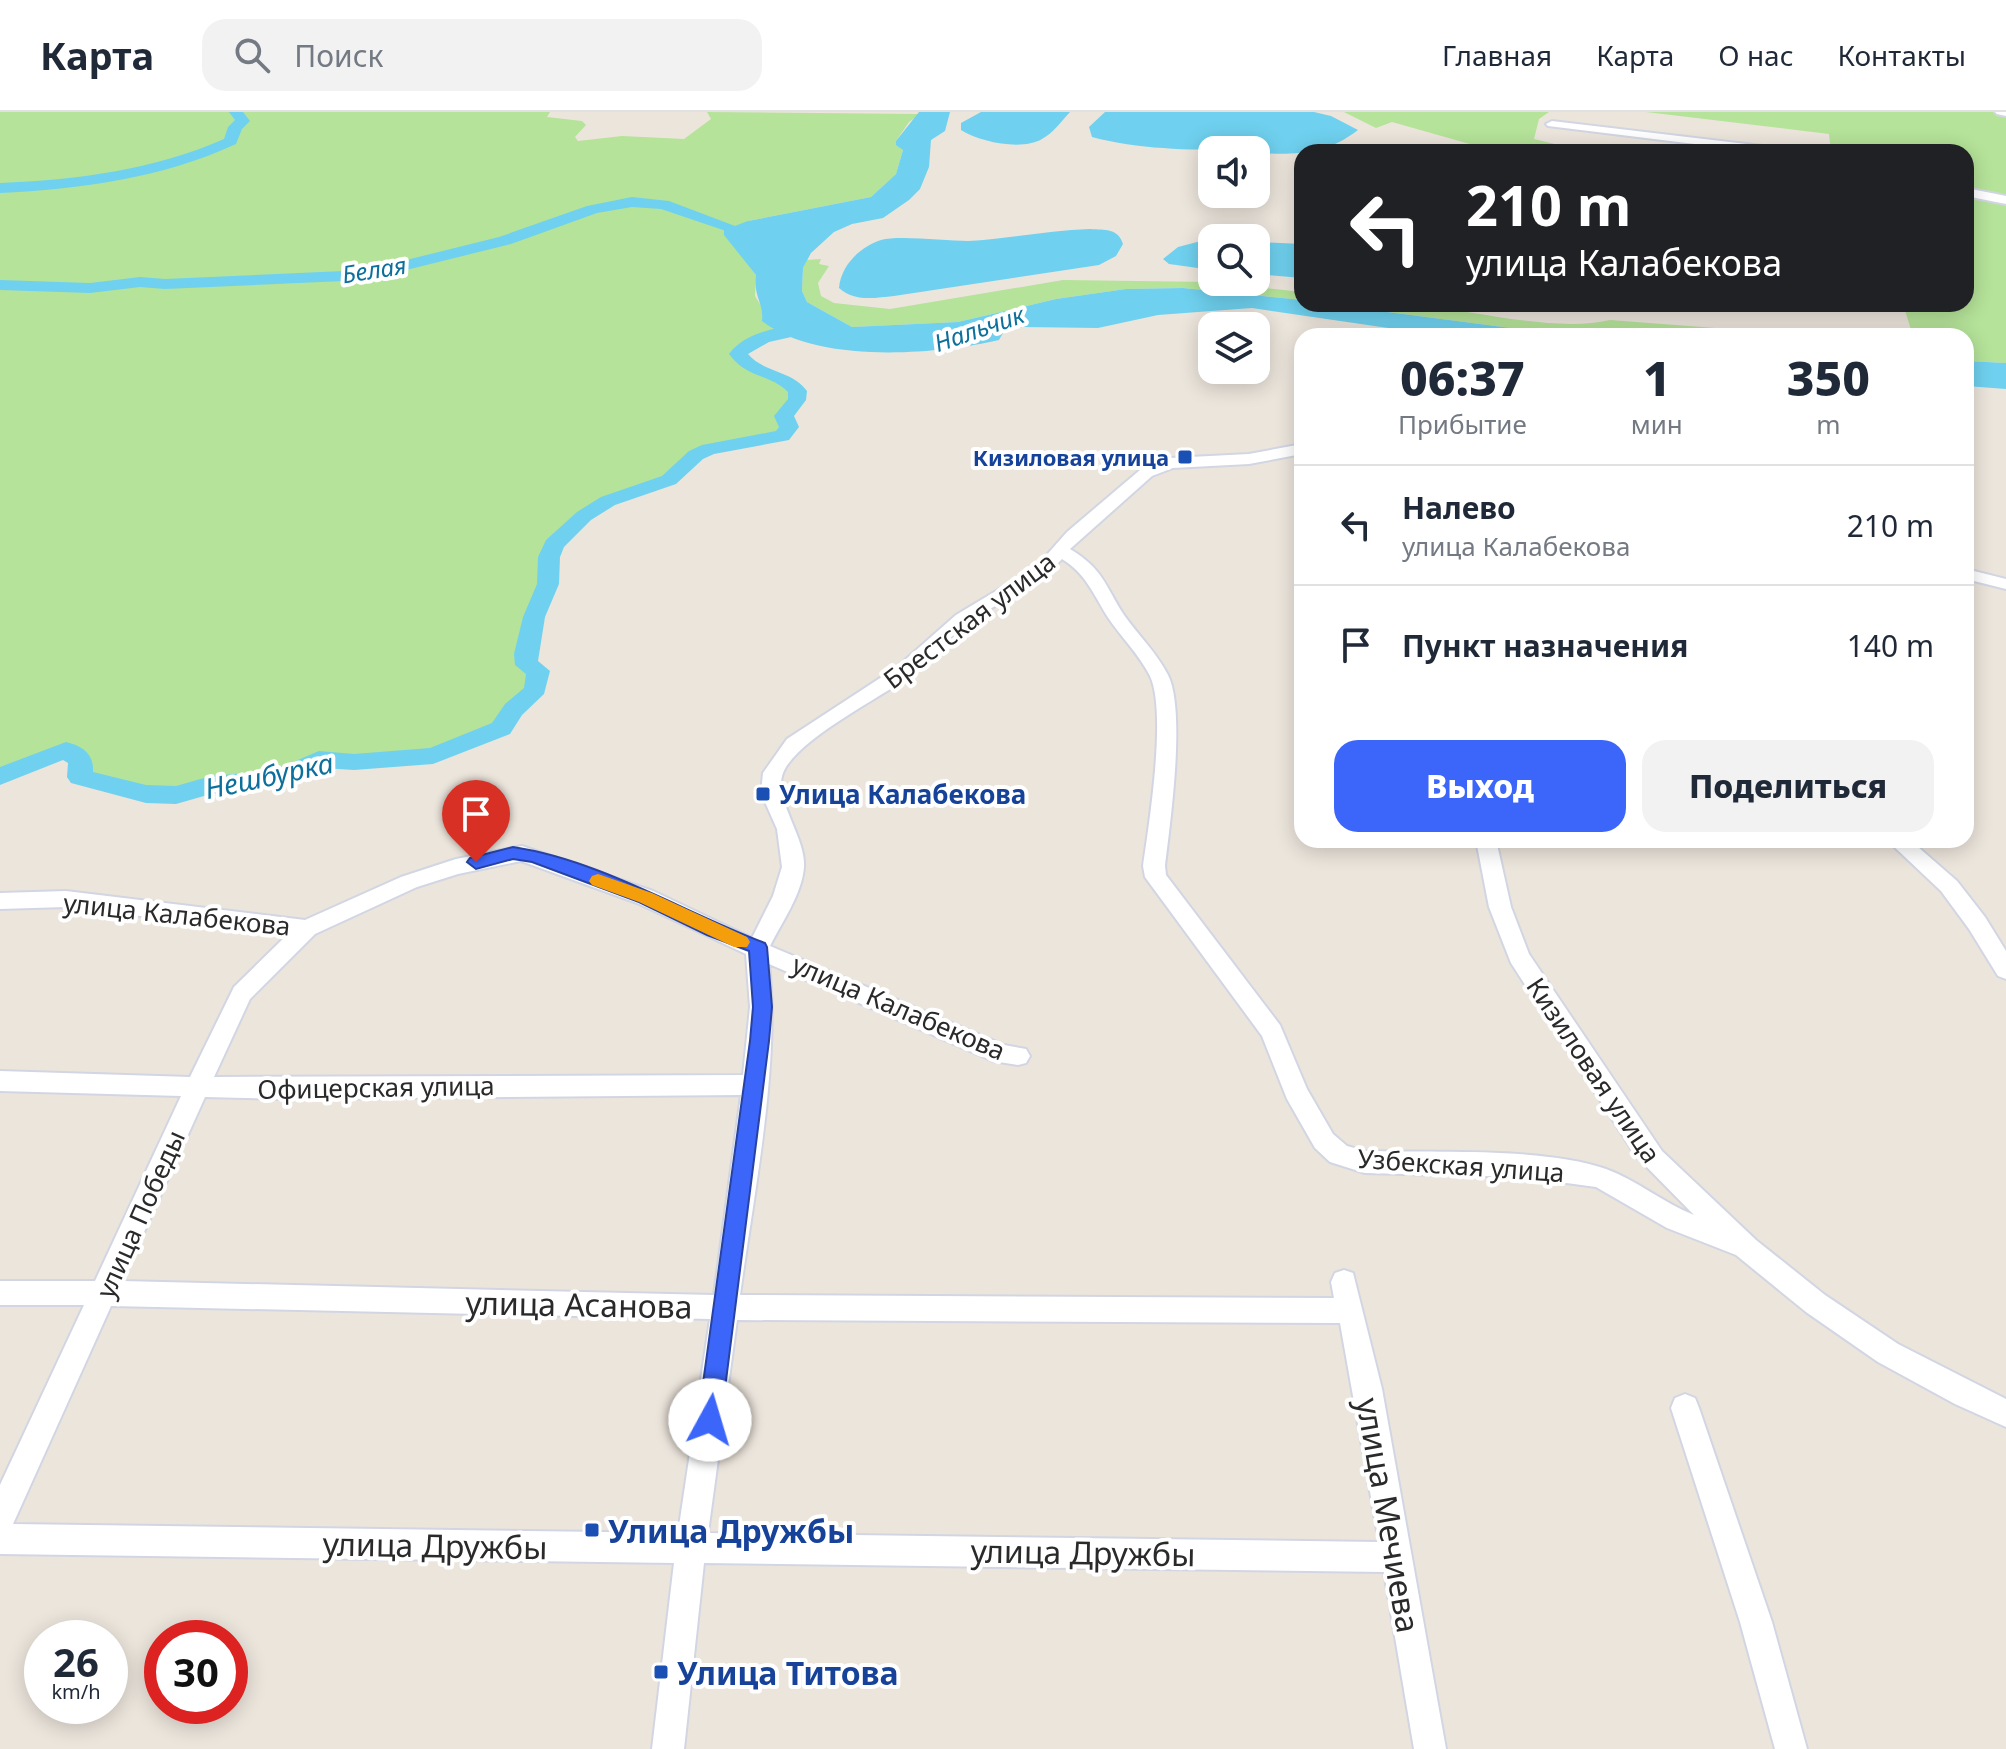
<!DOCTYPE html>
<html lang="ru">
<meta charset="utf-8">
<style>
:root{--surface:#fff;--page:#f2f2f3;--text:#1f2937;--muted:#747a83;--line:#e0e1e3;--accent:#3c66fa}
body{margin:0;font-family:"Noto Sans",sans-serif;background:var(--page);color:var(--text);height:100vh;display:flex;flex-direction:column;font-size:30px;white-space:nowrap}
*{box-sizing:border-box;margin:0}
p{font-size:26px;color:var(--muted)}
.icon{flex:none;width:44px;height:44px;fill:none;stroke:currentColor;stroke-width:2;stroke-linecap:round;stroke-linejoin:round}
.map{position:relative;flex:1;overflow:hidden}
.sheet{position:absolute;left:1294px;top:216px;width:680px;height:520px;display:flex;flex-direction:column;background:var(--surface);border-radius:24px;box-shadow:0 4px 20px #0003}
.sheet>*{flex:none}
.guide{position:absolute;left:1294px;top:32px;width:680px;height:168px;border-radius:24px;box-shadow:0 4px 20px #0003;background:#202124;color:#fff;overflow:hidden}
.controls{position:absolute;left:1198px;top:24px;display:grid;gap:16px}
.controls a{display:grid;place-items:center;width:72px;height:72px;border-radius:16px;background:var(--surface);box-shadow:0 4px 20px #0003;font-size:40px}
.speed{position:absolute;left:24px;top:1508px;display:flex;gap:16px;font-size:40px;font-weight:700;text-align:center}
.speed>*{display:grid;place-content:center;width:104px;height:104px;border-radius:50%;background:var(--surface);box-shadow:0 4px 20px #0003;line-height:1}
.speed small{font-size:20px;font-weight:400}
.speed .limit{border:12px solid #d22;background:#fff;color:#111}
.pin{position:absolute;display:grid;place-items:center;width:68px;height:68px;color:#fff;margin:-82px -34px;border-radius:50% 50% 50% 0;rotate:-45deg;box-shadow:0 0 8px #0007}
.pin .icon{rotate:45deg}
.me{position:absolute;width:88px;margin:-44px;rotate:6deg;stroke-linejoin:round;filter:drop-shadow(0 0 6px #0008)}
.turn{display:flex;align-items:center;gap:28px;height:168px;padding:0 40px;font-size:36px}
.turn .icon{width:104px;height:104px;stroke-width:2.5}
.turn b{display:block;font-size:56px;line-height:68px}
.eta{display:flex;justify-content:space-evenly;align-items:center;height:136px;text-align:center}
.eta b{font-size:48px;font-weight:800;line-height:56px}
.action{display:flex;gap:16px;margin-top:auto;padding:16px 40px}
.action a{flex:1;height:92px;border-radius:24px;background:var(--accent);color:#fff;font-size:32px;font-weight:800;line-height:92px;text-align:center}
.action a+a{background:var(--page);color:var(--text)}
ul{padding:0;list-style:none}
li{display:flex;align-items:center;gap:24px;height:120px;padding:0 40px;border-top:2px solid var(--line)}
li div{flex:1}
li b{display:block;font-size:30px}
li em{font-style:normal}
header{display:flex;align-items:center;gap:48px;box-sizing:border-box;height:112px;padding:0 40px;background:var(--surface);border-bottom:2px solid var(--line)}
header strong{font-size:38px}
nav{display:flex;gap:44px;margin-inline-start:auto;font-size:28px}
.search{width:560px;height:72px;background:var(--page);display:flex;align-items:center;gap:20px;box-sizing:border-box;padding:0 28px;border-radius:24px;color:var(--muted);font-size:30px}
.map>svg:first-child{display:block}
</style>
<header>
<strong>Карта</strong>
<div class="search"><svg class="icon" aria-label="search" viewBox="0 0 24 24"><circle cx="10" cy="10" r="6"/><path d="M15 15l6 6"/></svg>Поиск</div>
<nav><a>Главная</a><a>Карта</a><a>О нас</a><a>Контакты</a></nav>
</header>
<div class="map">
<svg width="2006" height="1637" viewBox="0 0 2006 1637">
<rect width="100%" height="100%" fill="#ece5dc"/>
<path fill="#b5e399" d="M0,0H550L547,5L582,9L586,13L575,25L578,29L622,24L684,27L711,7L707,0L920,2L909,10L896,29L903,38L896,62L871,85L748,109L746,149L756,163L755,184L777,220L786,223C768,225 747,224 738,242C755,268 780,256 798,279L797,288L784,304L789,315L782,324L709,337L696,343L669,368L608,389L584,404L554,433L549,445L548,472L534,505L526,542L527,553L538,559C540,586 513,592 506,614L433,644L354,650L319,647L276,667L211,673L176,683L146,682L80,665L81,648L66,638C42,643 24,659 0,664Z
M1344,0H1549L1539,7L1534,27L1588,40H1498L1392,10L1376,16Z
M1646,0H2006V251L1966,249V224H1913L1903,192H1966V40H1831L1829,22Z
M821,147L819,152L829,154L818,171L821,184L834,191L890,197L1063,168L1211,170L1302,180V188L1183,176L1126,177L1056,187L958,210L852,215L807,190L802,179L803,156L807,148Z
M1326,192C1355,192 1385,190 1413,192C1471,198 1555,221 1610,208L1818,224H1572Z"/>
<path fill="#6fd1ef" d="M919,0H950L945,19L931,28L929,55L920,77L909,88L883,106L852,112L834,120L811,141L803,156L802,179L807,190L852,215L958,210L1056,187L1126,177L1183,176L1302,188V192H1326L1572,224H1443L1252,196L1158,203L1098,216L1022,215L1003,221L999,228C934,243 817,252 762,209C764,191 753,185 756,163L724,123V118L748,109L871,85L896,62L903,38L896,33V29Z
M981,0H1070C1061,10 1053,21 1042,27C1022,39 980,30 961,18V11Z
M1105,0H1314L1331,4L1358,18C1326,43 1294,43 1256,41V38C1203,38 1144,39 1092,25L1089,15Z
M1090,117C1105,118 1118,116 1123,132L1116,144L1099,153L894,184C874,186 855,190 839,176C841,153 860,135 881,128C899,123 946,129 968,129C1009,127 1049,118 1090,117Z
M1201,129H1212V158L1169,152L1163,147L1178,135Z
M1256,130L1302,132V166L1256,162Z
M1966,249L2006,251V277L1966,274Z"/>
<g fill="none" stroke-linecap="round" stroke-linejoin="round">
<path fill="#6fd1ef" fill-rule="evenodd" d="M229,0H243L250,9L242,17L236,32C163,66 80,77 0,81V71C76,68 154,58 224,27L228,15L235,8Z
M632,85L669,89L743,117L735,122L661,97L632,95L597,101L511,132L366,168L165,177L140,175L90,181L0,178V168L90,171L140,165L165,167L366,158L499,125L587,94Z
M821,208L827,209L830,213L827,217L769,230L748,242C764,261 792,258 807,279L806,288L794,304L799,315L789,328L714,342L703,347L676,372L615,393L591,408L564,435L560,445L559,472L545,505L538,549L550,559L544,582L522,603L510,622L433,652L354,658L322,656L276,676L211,682L176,692L146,691L71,671L67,665L68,651L63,648L0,673V655L66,630C83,634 94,642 93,660L146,673L176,674L211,664L272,659L319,639L354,642L430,636L492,611L505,592L524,576L526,562L515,553L514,542L523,505L537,472L538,445L546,428L577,400L601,385L662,364L689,339L702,333L776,319L779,315L774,304L788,287V280C769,261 747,267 729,242C749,215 791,215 821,208Z"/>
<defs>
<path id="minor" d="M1995,0H2006V4L1997,2Z
M1552,9L1789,37L1795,40H1760L1548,14L1546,12Z
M1966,76L2006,84V92L1966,84Z
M1302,332V342L1249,352L1173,356L1152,364L1070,437C1104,458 1104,472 1124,503C1138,523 1157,541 1168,563C1186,599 1170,712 1165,754L1166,763L1280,913L1307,977L1333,1022L1347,1034L1365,1039C1433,1041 1544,1035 1606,1057C1637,1068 1663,1091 1694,1103L1636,1044L1511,851L1489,795L1476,728H1496L1511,795L1529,842L1662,1039L1756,1128L1825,1183L1898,1232L2006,1287V1315L1955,1292L1878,1250L1806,1200L1736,1143L1667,1116L1596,1075L1522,1065L1365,1061L1330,1050L1315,1036L1287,987L1262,924L1145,765L1143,754C1149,712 1167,600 1150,564C1139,542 1120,524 1107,504C1093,481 1085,461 1062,447C1036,476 998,489 967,512C945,528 929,550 908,565C877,588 796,628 783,661C773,687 806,725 804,755C802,782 782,810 770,834L1004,933L1026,937L1030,944L1026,951L1018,953L993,949L769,852C780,954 754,1080 740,1183L1334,1186L1331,1170L1335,1161L1344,1158L1353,1161L1382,1277L1446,1637H1414L1384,1460L704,1451L684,1637H652L674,1451L0,1442V1373L84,1193H0V1169H95L181,984L0,979V959L190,965L234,875L288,822L66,795L0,797V781L66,779L305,808L401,765L456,747L522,734L653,779L752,826L773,784L782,755L777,717L761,681L763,661L787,627L897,555L956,503L1036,455L1067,420L1140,358L1170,346L1249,342ZM521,749L637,791L746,842L750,895L743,963L214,965L250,887L315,822L417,775L458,762ZM741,983L714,1183L122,1169L205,985L284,987ZM111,1194L710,1207L678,1421L13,1412ZM737,1208L1340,1211L1379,1430L708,1421Z
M1966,457L2006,467V477L1966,467Z
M1887,728H1910L1957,769L1985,805L2006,839V867L1998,864L1969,817L1941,779Z
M1685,1282L1695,1286L1699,1296L1772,1510L1807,1637H1775L1740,1510L1671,1296L1675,1286Z"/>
</defs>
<use href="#minor" stroke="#d2d6e3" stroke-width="4"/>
<use href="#minor" fill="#fff" fill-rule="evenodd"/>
</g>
<path fill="#3c66fa" stroke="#2742a2" stroke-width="2" d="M513,735C600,748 683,800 765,831L767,835L772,895L769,929L721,1308L718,1316L710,1319L701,1316L698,1308L750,929L753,895L749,839L707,823L639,790L532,750L513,747L476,757L467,750L470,746Z"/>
<path fill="#f59e0b" d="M598,762L652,781L747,825L750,830L747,835H734L639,790L592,773L589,769L592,764Z"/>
<g fill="#1a4fb4" stroke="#fff" stroke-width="3">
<rect x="1177" y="337" width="16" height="16" rx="4"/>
<rect x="755" y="674" width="16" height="16" rx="4"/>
<rect x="584" y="1410" width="16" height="16" rx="4"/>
<rect x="653" y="1552" width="16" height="16" rx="4"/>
</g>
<g text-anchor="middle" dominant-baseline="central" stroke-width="8" stroke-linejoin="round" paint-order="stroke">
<g font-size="22" font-weight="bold" fill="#164399" stroke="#fff" text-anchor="end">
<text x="1169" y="345">Кизиловая улица</text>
</g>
<g font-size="24" font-style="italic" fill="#0d709c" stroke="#fff">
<text transform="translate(374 157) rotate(-9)">Белая</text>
<text transform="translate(979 216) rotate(-19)">Нальчик</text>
</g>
<g font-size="26" fill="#2a2a2a" stroke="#fff">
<text transform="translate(969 508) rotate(-37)">Брестская улица</text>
<text transform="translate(177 802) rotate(6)">улица Калабекова</text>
<text transform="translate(899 895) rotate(23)">улица Калабекова</text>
<text transform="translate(1594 958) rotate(56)">Кизиловая улица</text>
<text transform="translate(376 975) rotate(-1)">Офицерская улица</text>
<text transform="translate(1461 1053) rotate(4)">Узбекская улица</text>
<text transform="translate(140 1102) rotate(-66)">улица Победы</text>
</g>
<g font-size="26" font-weight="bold" fill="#164399" stroke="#fff" text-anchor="start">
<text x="779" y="682">Улица Калабекова</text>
</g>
<g font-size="28" font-style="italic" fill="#0d709c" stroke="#fff">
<text transform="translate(269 663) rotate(-12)">Нешбурка</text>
</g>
<g font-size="32" fill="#2a2a2a" stroke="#fff">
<text transform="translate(579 1192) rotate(1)">улица Асанова</text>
<text transform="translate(1389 1403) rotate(80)">улица Мечиева</text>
<text transform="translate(435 1433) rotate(1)">улица Дружбы</text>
<text transform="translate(1083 1440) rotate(1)">улица Дружбы</text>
</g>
<g font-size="32" font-weight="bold" fill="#164399" stroke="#fff" text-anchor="start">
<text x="608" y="1418">Улица Дружбы</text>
<text x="677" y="1560">Улица Титова</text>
</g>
</g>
</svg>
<div class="controls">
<a><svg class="icon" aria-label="sound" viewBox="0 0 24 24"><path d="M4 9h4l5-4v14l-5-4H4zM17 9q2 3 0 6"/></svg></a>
<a><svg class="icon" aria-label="search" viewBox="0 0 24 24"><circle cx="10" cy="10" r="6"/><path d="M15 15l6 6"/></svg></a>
<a><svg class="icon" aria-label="layers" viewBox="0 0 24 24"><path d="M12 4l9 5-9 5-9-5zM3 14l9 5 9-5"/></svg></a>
</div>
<div class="speed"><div>26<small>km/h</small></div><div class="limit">30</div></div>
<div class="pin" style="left:476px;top:750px;background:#d93025"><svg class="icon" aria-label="arrive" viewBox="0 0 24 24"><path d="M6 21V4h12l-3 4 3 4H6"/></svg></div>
<svg class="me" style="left:710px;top:1308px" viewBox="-20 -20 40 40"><circle r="19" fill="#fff"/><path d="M0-13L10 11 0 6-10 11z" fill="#3c66fa"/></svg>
<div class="guide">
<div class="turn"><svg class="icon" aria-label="left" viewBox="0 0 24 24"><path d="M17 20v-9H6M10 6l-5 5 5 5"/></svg><div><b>210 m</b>улица Калабекова</div></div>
</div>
<section class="sheet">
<div class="eta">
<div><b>06:37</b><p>Прибытие</p></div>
<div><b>1</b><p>мин</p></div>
<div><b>350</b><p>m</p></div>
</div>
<ul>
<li><svg class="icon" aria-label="left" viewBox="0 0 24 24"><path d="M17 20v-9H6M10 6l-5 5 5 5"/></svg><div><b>Налево</b><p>улица Калабекова</p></div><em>210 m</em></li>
<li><svg class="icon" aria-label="arrive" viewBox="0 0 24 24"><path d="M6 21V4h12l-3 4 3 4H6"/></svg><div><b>Пункт назначения</b></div><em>140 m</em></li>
</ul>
<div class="action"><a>Выход</a><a>Поделиться</a></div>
</section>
</div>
